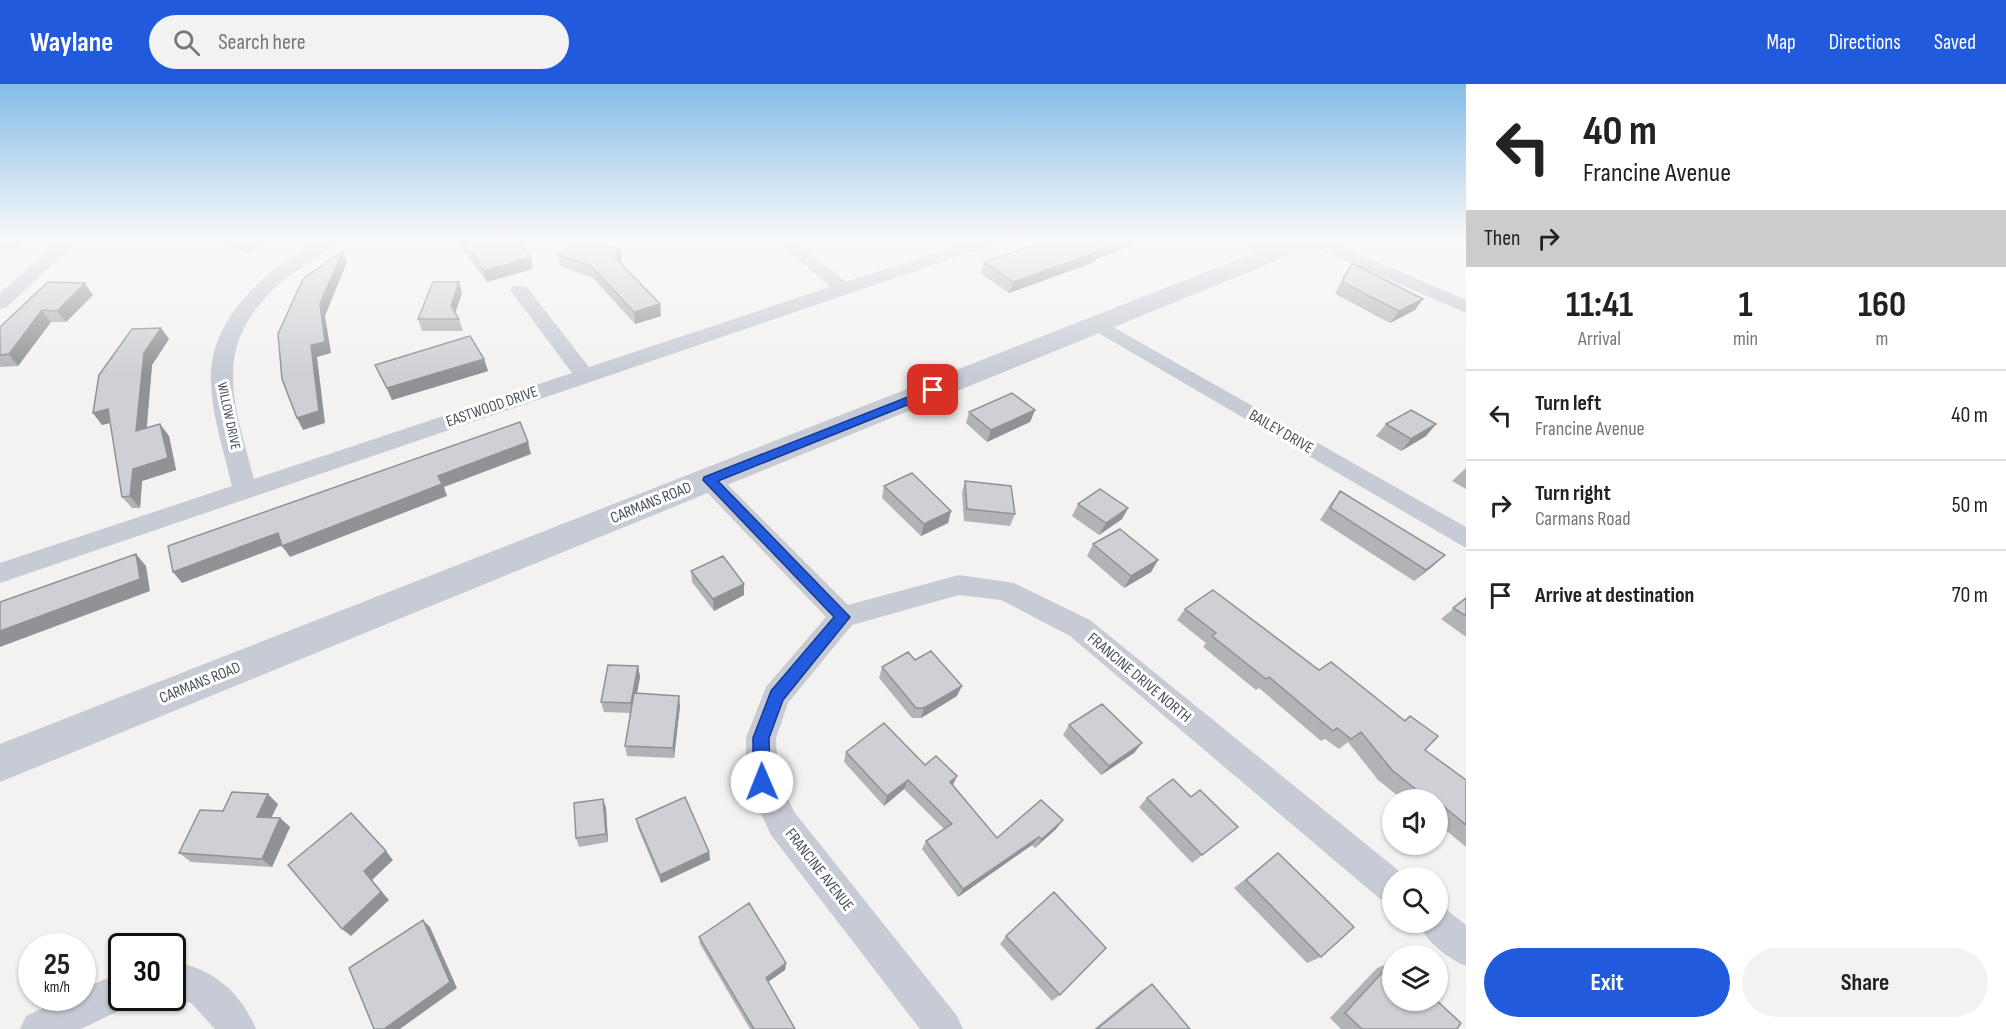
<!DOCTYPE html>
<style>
:root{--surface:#fff;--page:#f2f2f2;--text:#222;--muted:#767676;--line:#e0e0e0;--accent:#225add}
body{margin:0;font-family:"Sofia Sans Condensed",sans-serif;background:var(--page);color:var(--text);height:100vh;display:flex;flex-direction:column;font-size:22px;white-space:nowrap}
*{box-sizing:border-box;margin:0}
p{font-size:20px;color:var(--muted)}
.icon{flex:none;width:33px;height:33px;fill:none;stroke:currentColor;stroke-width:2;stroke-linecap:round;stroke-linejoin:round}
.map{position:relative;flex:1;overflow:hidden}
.details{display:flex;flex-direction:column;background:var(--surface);width:540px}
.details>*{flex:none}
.guide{background:#fff;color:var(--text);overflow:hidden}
.controls{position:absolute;left:1382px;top:705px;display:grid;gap:12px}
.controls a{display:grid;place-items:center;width:66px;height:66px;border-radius:50%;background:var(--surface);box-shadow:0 2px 4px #0004;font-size:30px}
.speed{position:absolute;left:18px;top:849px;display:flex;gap:12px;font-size:30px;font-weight:700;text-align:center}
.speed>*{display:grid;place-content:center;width:78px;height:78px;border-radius:50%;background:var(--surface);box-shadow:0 2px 4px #0004;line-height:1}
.speed small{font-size:15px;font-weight:400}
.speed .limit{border:3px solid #111;border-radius:9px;background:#fff;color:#111}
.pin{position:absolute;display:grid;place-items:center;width:51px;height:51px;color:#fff;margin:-26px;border-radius:12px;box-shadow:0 3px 9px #0006}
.me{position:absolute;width:66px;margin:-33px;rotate:359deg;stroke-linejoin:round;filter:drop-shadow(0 0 4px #0008)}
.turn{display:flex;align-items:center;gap:21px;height:126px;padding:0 18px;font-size:27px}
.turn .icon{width:78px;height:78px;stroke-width:2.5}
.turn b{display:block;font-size:42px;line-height:51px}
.then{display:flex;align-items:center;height:57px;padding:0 18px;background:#0003;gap:12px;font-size:22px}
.eta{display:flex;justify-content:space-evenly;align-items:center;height:102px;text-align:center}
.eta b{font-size:36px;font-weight:700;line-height:42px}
.cta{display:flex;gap:12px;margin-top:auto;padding:12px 18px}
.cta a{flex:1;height:69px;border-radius:36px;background:var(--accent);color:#fff;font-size:24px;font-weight:700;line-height:69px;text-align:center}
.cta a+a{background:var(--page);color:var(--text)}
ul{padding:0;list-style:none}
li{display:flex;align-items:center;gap:18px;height:90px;padding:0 18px;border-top:2px solid var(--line)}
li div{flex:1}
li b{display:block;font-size:22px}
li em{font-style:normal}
header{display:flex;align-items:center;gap:36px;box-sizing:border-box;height:84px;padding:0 30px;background:var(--accent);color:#fff}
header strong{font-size:28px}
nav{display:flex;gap:33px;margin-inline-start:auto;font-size:21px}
.search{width:420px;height:54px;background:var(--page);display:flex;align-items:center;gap:15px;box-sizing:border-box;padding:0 21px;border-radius:33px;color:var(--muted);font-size:22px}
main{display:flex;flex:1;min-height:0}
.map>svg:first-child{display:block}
</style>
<header>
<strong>Waylane</strong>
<div class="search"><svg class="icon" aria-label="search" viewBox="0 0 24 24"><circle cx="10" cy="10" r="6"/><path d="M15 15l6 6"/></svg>Search here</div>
<nav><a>Map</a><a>Directions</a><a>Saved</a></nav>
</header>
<main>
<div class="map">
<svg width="1466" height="945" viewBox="0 0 1466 945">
<rect width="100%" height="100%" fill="#f3f2f1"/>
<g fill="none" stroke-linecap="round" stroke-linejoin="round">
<path fill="#c6cbd5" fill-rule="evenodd" d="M57,158H76L7,223L0,225V209Z
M315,158H336C329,168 293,188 280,199C210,263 233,314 254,395L572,289L510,206L512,202H526L589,283L830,203L779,158H797L846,198L966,158H992L989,162L0,499V479L232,402C224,367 211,330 211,294C210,234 267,185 315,158Z
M1241,158H1263L1282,169L1279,173H1267Z
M1308,158H1331L1466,216V229L1311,162Z
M1097,234L1466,443V464L1090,244L1087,240Z
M709,388L717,390L848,521L959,491L1014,499L1090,536L1404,791L1405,794H1392V820L1380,815L1070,552L1001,516L959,511L852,541L788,619L776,654L778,696L795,729L957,932L963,945H920L771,751L746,698V654L766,603L826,533L701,402L697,396L701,390Z
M1437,821L1447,826L1466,841V882C1447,874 1426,858 1418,838H1437Z
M172,877C213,885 240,907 256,945H215L191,919L172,913Z
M122,888V914H137L135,919L81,945H20L26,932L65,914H82V905Z"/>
<path fill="#c6cbd5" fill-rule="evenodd" d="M1283,158H1313L1310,163L0,698V660Z"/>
</g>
<path fill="#b1b3b7" d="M0,158H24L20,163L0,164Z
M217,158H265L247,169Z
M457,158H518L533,185L487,198Z
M1138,159L1096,175L1095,178L1009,209L981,190L984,178Z
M558,171L622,177L620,178L660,220L661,232L635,240L593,194L560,182Z
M1352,179L1415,226L1390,239L1335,210L1344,191Z
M48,198L93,211L66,238H51L18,282L0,283V243Z
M462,209L455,229L459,235L463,247H422L418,235Z
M161,244L169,255L152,281L147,344L160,340L169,352L176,386L142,397L140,424H132L122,413L110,339L102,341L93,329Z
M484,275L488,287L392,316L375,281Z
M1035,326L1030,338L987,358L966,339L969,328Z
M1386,340H1436L1426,352L1401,367L1376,352Z
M1466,384V405L1452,397Z
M965,397L1015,430L1010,442L964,437L962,409Z
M884,402L951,427L948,439L921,452L882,414Z
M1340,407L1433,482L1414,497L1320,436L1331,419Z
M1078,420L1128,424L1122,435L1099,451L1072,432Z
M1093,460L1158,476L1151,488L1124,504L1087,472Z
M691,487L744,511L714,527L692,498Z
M1466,514V553L1441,535Z
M1185,525L1319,586L1404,636L1410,632L1425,666L1466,696V763L1437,739V716H1403L1378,696L1348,658L1339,665L1325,655L1321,657L1259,604L1256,606L1203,563L1206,559L1177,536Z
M915,576L957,612L921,634H912L879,594L882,583Z
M638,582L640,593L637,610L680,622L674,674L627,672L625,662L630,629L604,628L601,618Z
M1069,641L1142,659L1134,669L1101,691L1063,651Z
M846,668L925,681L953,701L997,754L1063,736L1056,745L1035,764L1032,761L958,813L922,765L926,757L944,745L904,705L884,722L844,678Z
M1191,713L1238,743L1192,779L1139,723L1147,714Z
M603,715L606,724L608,758L579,763L576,754Z
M278,720L271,734H280L290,743L272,783L191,778L179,769L223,727Z
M636,735L709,768L710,776L661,799L638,744Z
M1278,769L1321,873L1307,879L1234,804Z
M1006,852L1060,911L1052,917L1000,860Z
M699,853L786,879L785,886L768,898L795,945H750L700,860Z
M1392,878V916L1457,945H1341L1330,934L1377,884Z
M1152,900L1190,945H1094L1142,906Z"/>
<path fill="#909295" d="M16,158H24L20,163Z
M241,158H265L247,169Z
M1116,158H1139L1138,159L1096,175L1095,178L1009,209L1013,198Z
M621,165L622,177L614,182L613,171Z
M343,166L347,178L325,232L331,269L317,273L325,339L303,346L297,334L320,220Z
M531,173L533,185L487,198L484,187Z
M459,198L462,209L454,233L451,222Z
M85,199L93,211L66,238L57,227Z
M1423,215L1415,226L1390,239L1399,227Z
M660,220L661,232L635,240L634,228Z
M42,226L51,238L18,282L9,270Z
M161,244L169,255L152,281L145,359L136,347L144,269Z
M484,275L488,287L392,316L387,304Z
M108,325L117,337L102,341L93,329Z
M1035,326L1030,338L987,358L991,346Z
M160,340L169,352L176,386L142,397L140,424L130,412L133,385Z
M1436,340L1426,352L1401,367L1411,355Z
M528,358L531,370L444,403L447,412L290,473L282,462L438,392Z
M1128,424L1122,435L1099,451L1106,439Z
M951,427L948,439L921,452L924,440Z
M278,449L286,460L182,499L173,488Z
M136,470L146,482L150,507L0,563V547Z
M1445,471L1433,482L1414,497L1426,486Z
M1158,476L1151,488L1124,504L1131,492Z
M744,500V511L714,527L713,515Z
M638,582L640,593L633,629L631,619Z
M962,602L957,612L921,634L924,624Z
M679,612L680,622L674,674L673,664Z
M1142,659L1134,669L1101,691L1109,682Z
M957,692L953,701L950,698Z
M908,696L904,705L884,722L887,712Z
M268,710L278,720L267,742L257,733Z
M603,715L606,724L608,758L606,750Z
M280,734L290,743L272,783L262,775Z
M1063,736L1056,745L1035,764L1042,755Z
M1039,753L1032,761L958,813L963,805Z
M386,767L393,776L372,796L389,816L351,852L342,845L364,787Z
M709,768L710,776L661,799L660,791Z
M423,836L430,843L457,904L400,945H384Z
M786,879L785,886L765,900L766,894Z"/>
<path fill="#ced0d5" stroke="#909295" stroke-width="1.5" d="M463,158H518L531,173L484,187Z
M576,158H599L621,165L613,171L660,220L634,228L591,182L558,171Z
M1043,158H1116L1097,165L1100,167L1013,198L984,178Z
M343,166L320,220L325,258L311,261L319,327L297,334L282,295L278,250L303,195Z
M1352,179L1423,215L1399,227L1342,198Z
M48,198L85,199L57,227L42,226L9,270L0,271V243Z
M433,198H459L451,222L459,235H418Z
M161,244L144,269L136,347L160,340L168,374L133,385L130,412L122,413L108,325L93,329L99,291L132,245Z
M470,252L484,275L387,304L375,281Z
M1012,309L1035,326L991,346L969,328Z
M1411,326L1436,340L1411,355L1386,340Z
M520,338L528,358L438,392L442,400L282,462L278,449L173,488L168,462Z
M912,389L951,427L924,440L884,402Z
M965,397L1011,402L1015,430L967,425Z
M1100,405L1128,424L1106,439L1078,420Z
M1340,407L1445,471L1426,486L1330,424Z
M1120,445L1158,476L1131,492L1093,460Z
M136,470L140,495L0,547V518Z
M723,472L744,500L713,515L691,487Z
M1213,506L1319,586L1331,578L1405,637L1410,632L1438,652L1425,666L1466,696V741L1437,717V716H1429L1392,686L1361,648L1351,655L1337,644L1333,647L1269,593L1266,595L1212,552L1216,549L1185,525Z
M1466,514V532L1453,524Z
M931,567L962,602L924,624H916L882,583L908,568L915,576Z
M608,581L638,582L631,619L601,618Z
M634,609L679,612L673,664L625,662Z
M1102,620L1142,659L1109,682L1069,641Z
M884,639L925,681L936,672L957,692L950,698L997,754L1041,716L1063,736L1042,755L1039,753L963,805L926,757L952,740L908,696L887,712L846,668Z
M1173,695L1191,713L1200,706L1238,743L1202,771L1147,714Z
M232,708L268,710L257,733L280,734L262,775L179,769L200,726L223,727Z
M685,713L709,768L660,791L636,735Z
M603,715L606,750L576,754L574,719Z
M351,729L386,767L364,787L381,808L342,845L288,781Z
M1278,769L1354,843L1321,873L1246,796Z
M1054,808L1106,864L1060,911L1006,852Z
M749,819L786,879L766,894L795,945H754L699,853Z
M423,836L450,898L384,945H374L349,884Z
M1392,878V916H1436L1461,939L1457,945H1362L1345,929Z
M1152,900L1190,945H1097Z"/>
<linearGradient id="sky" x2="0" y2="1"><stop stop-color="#85bde8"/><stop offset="0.54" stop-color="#faf9f9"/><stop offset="1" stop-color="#faf9f9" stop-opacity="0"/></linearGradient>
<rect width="1466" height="290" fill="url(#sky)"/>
<path fill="#225add" stroke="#163a90" stroke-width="1.5" d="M933,303L937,304V309L718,397L850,533L783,616L769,654L770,698L768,704L762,706L756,704L753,698V654L771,607L834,533L703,396L704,393Z"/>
<g text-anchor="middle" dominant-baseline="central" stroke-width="6" stroke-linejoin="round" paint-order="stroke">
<g font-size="14" fill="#4a525e" stroke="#fff">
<text transform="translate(229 332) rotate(78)">WILLOW DRIVE</text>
</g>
<g font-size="16" fill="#4a525e" stroke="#fff">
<text transform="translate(492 323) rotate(-19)">EASTWOOD DRIVE</text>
<text transform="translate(1281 348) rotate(30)">BAILEY DRIVE</text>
<text transform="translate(651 419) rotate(-22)">CARMANS ROAD</text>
<text transform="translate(1139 594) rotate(40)">FRANCINE DRIVE NORTH</text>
<text transform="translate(200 599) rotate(-22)">CARMANS ROAD</text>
<text transform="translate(819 786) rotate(52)">FRANCINE AVENUE</text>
</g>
</g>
</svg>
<div class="controls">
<a><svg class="icon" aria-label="sound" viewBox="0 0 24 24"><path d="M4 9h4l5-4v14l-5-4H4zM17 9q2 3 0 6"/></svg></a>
<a><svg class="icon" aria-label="search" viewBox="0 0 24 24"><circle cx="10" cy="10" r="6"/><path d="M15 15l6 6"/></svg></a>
<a><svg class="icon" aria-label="layers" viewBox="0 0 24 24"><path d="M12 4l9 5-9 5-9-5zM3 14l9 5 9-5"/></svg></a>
</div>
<div class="speed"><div>25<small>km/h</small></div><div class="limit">30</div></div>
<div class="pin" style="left:933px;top:306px;background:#d93025"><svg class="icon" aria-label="arrive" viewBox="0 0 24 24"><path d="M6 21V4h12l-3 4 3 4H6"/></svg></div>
<svg class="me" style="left:762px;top:698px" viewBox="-20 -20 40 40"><circle r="19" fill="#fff"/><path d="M0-13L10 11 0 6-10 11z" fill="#225add"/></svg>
</div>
<section class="details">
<div class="guide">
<div class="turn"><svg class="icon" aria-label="left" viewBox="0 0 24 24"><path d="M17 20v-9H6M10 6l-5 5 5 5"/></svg><div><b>40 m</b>Francine Avenue</div></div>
<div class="then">Then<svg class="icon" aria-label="right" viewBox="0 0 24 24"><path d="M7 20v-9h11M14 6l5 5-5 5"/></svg></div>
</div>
<div class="eta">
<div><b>11:41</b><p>Arrival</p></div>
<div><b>1</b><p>min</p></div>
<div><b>160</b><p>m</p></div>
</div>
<ul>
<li><svg class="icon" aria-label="left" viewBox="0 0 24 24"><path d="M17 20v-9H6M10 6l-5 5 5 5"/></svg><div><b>Turn left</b><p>Francine Avenue</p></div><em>40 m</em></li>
<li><svg class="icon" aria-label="right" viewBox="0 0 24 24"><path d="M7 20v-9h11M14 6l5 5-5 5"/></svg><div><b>Turn right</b><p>Carmans Road</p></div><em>50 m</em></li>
<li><svg class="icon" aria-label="arrive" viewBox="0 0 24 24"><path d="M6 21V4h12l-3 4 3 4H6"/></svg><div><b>Arrive at destination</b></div><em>70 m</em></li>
</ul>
<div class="cta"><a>Exit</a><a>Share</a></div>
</section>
</main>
